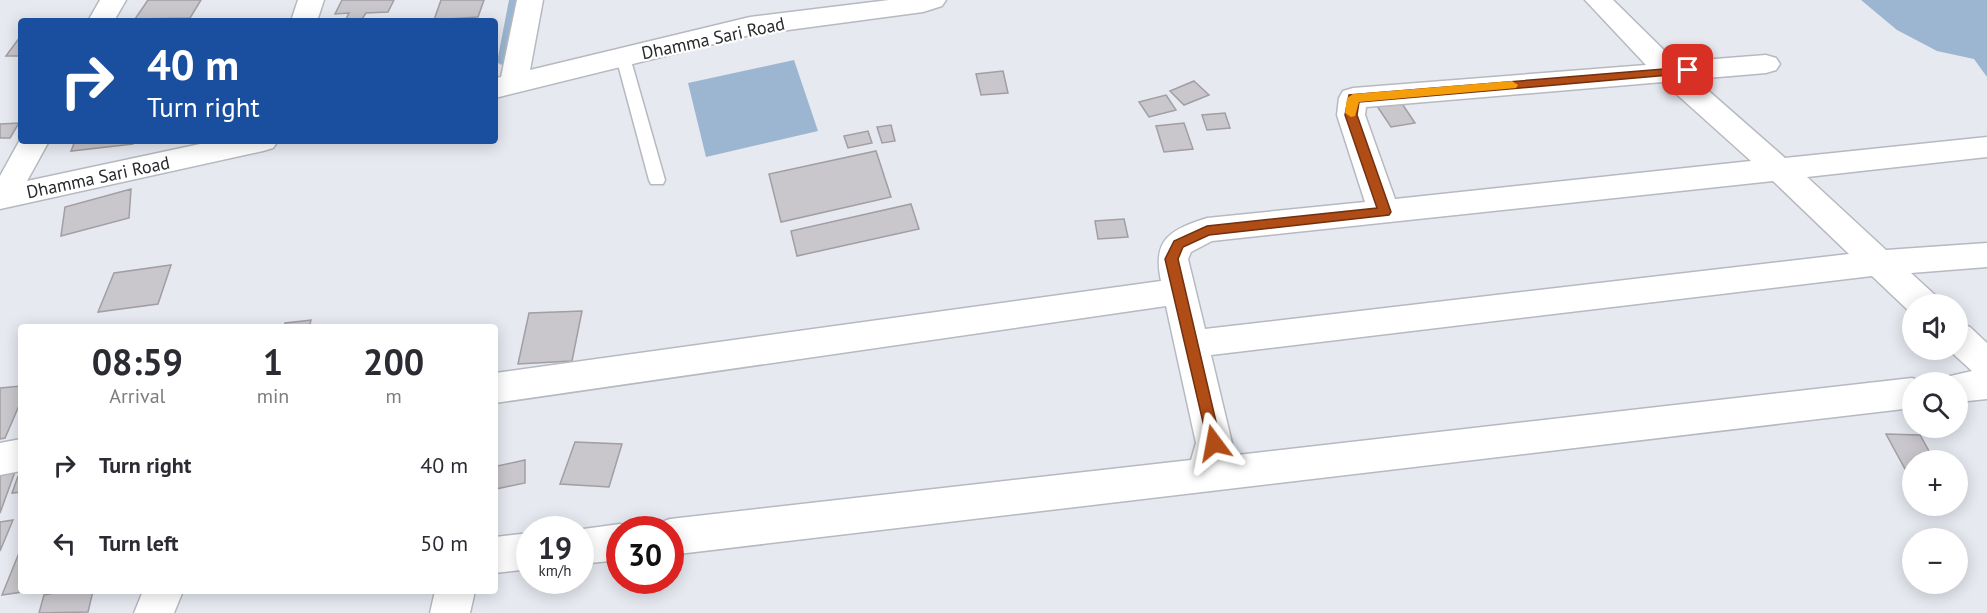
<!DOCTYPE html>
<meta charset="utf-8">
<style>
:root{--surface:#fff;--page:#f7f7f7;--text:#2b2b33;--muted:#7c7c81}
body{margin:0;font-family:"PT Sans",sans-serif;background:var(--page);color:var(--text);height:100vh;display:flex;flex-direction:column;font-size:22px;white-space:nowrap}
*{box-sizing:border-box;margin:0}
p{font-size:20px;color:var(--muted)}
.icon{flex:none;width:33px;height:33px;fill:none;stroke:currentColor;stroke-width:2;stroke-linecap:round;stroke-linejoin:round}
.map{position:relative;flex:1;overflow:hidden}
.side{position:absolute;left:18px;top:324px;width:480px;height:270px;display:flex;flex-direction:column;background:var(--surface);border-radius:6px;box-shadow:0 3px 15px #0003}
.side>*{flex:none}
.banner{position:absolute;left:18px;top:18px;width:480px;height:126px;border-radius:6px;box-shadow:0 3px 15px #0003;background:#1a4fa0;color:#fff;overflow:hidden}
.fabs{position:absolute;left:1902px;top:294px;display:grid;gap:12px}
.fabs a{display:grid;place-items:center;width:66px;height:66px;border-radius:50%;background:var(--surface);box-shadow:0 3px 15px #0003;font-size:30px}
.speed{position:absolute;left:516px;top:516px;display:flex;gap:12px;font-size:30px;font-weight:700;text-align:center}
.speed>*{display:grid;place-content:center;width:78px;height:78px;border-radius:50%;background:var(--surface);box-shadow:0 3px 15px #0003;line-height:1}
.speed small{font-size:15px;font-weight:400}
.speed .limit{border:9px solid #d22;background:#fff;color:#111}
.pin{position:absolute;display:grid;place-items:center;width:51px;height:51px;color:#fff;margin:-26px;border-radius:12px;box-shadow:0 3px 9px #0006}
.me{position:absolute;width:66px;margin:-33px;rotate:347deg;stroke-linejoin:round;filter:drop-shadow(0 0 4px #0008)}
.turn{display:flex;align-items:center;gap:21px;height:126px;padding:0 30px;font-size:27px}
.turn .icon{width:78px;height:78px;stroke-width:2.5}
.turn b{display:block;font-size:42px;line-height:51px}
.eta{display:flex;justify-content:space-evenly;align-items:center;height:102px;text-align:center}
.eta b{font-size:36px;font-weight:600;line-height:42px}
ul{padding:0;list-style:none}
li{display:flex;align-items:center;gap:18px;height:78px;padding:0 30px}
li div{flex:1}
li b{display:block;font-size:22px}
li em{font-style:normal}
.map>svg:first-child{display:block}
</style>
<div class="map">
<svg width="1987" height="613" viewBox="0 0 1987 613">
<rect width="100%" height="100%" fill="#e6e9f0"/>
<path fill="#9cb6d1" d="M1861,0H1987V77L1974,59L1937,51L1897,30Z
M794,60L818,131L706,157L688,83Z"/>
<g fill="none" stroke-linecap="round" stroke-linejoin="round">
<path fill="#9cb6d1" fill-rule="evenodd" d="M509,0H517L505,62L501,65L497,62Z"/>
</g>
<path fill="#c9c6cc" stroke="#a19ea4" stroke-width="1.5" d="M148,0H201L190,18L135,19Z
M342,0H394L388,12L366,13L362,19H346L349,13L335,14Z
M441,0H484L478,17L434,20Z
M20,37L21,56H6Z
M1003,71L1008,93L981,95L976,74Z
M1194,81L1209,95L1184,105L1170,91Z
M1166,95L1176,110L1149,117L1139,102Z
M1401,102L1415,123L1391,127L1377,106Z
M1225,113L1230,128L1207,130L1202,115Z
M19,123L10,138H0V124Z
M1184,123L1193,149L1164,152L1156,126Z
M891,125L895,141L882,143L877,127Z
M868,131L872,143L848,148L844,136Z
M75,141H134L133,144L71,151Z
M876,151L891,197L781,222L769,174Z
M131,189L129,218L61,236L65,207Z
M911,204L919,229L797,256L791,231Z
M1124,219L1128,237L1098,239L1095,221Z
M171,265L158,304L98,312L114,273Z
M582,311L572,361L518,364L529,313Z
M311,320L309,327H284L285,323Z
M21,386V401L5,438L0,439V388Z
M1886,434L1920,435L1934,460H1912L1911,480Z
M575,442L622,444L609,487L560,484Z
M525,460V483L496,489L497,466Z
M16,469L0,513V471Z
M21,475V492L12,493L18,476Z
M13,520L0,551V522Z
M21,548V591H29L2,595Z
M64,591H93L88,612L39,613L44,595Z"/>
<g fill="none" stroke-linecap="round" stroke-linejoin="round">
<defs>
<path id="lane" d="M623,52L630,57L665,180L663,184H651L649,180L616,57Z"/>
<path id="street" d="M100,0H126L114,21H88Z
M298,0H324L317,21H291Z
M517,0H543L530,70L750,17L889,0H946L942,6L923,12L750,35L495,98V78L501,77Z
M1585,0H1613L1676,62L1766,55L1776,58L1780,64L1776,70L1766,73L1695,79L1785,158L1987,137V157L1807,177L1886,250L1987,243V267L1911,273L1935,295L1939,304H1912V314L1872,276L1211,355L1232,443L1229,456L1912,378L1924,382H1912V408L670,555V530H654L656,524L670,519L1191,460L1196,443L1166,306L495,403V373L1161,281C1152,239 1170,230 1207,218L1365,202L1337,115L1339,98L1343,91L1353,88L1646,65ZM1663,82L1751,161L1395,199L1365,115L1366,107ZM1773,181L1849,254L1205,329L1188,259L1191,252L1212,241Z
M21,138V141H49L27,181L214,141H278L273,148L263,151L0,209V176Z
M1958,323L1970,327L1987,343V399L1958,402V382H1943L1946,377L1972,371L1949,350H1958Z
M21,439V471L0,475V443Z
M620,524L634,530H620V560L580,564V530H576Z
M530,533V569L495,573V537Z
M143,591H183L174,613H134Z
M435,591H475L470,613H430Z"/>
</defs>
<use href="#lane" stroke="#b6b9c0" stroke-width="3"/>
<use href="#street" stroke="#b6b9c0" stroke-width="3"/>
<use href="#lane" fill="#fff" fill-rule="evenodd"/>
<use href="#street" fill="#fff" fill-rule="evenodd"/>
</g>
<path fill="#b04c16" stroke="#72310e" stroke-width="1.5" d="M1688,67L1694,70L1692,73L1359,102L1357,115L1391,212L1389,215L1209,235L1183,247L1178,259L1221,443L1219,448L1214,450L1209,448L1165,259L1174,241L1207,226L1377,208L1345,115L1349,95Z"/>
<path fill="#f59e0b" d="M1512,81L1518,85L1516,88L1359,102L1355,116L1351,117L1345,113L1347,98L1353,94Z"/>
<g text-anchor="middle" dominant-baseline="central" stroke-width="4.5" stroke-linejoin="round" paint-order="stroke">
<g font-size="18" fill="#27282b" stroke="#fff">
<text transform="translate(713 38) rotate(-12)">Dhamma Sari Road</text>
<text transform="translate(98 177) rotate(-12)">Dhamma Sari Road</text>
</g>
</g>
</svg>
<div class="fabs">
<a><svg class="icon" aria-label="sound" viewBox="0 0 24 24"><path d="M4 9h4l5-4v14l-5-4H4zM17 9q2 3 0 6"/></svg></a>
<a><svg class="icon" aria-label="search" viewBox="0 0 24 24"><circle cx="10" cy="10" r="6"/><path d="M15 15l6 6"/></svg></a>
<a>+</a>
<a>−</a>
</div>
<div class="speed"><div>19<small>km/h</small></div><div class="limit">30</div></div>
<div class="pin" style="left:1688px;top:70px;background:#d93025"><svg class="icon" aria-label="arrive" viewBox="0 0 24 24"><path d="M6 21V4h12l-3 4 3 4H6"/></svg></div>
<svg class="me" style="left:1214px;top:443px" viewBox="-20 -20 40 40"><path d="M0-17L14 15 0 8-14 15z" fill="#b04c16" stroke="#fff" stroke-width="4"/></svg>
<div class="banner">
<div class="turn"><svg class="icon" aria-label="right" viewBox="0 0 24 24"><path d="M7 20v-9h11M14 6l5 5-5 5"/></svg><div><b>40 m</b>Turn right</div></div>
</div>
<section class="side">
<div class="eta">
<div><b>08:59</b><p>Arrival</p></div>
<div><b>1</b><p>min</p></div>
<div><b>200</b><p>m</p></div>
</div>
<ul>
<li><svg class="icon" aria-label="right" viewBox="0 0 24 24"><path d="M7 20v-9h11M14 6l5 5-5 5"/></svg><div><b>Turn right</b></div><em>40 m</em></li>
<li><svg class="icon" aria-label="left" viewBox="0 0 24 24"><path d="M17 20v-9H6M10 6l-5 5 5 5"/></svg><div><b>Turn left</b></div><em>50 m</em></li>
</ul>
</section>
</div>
